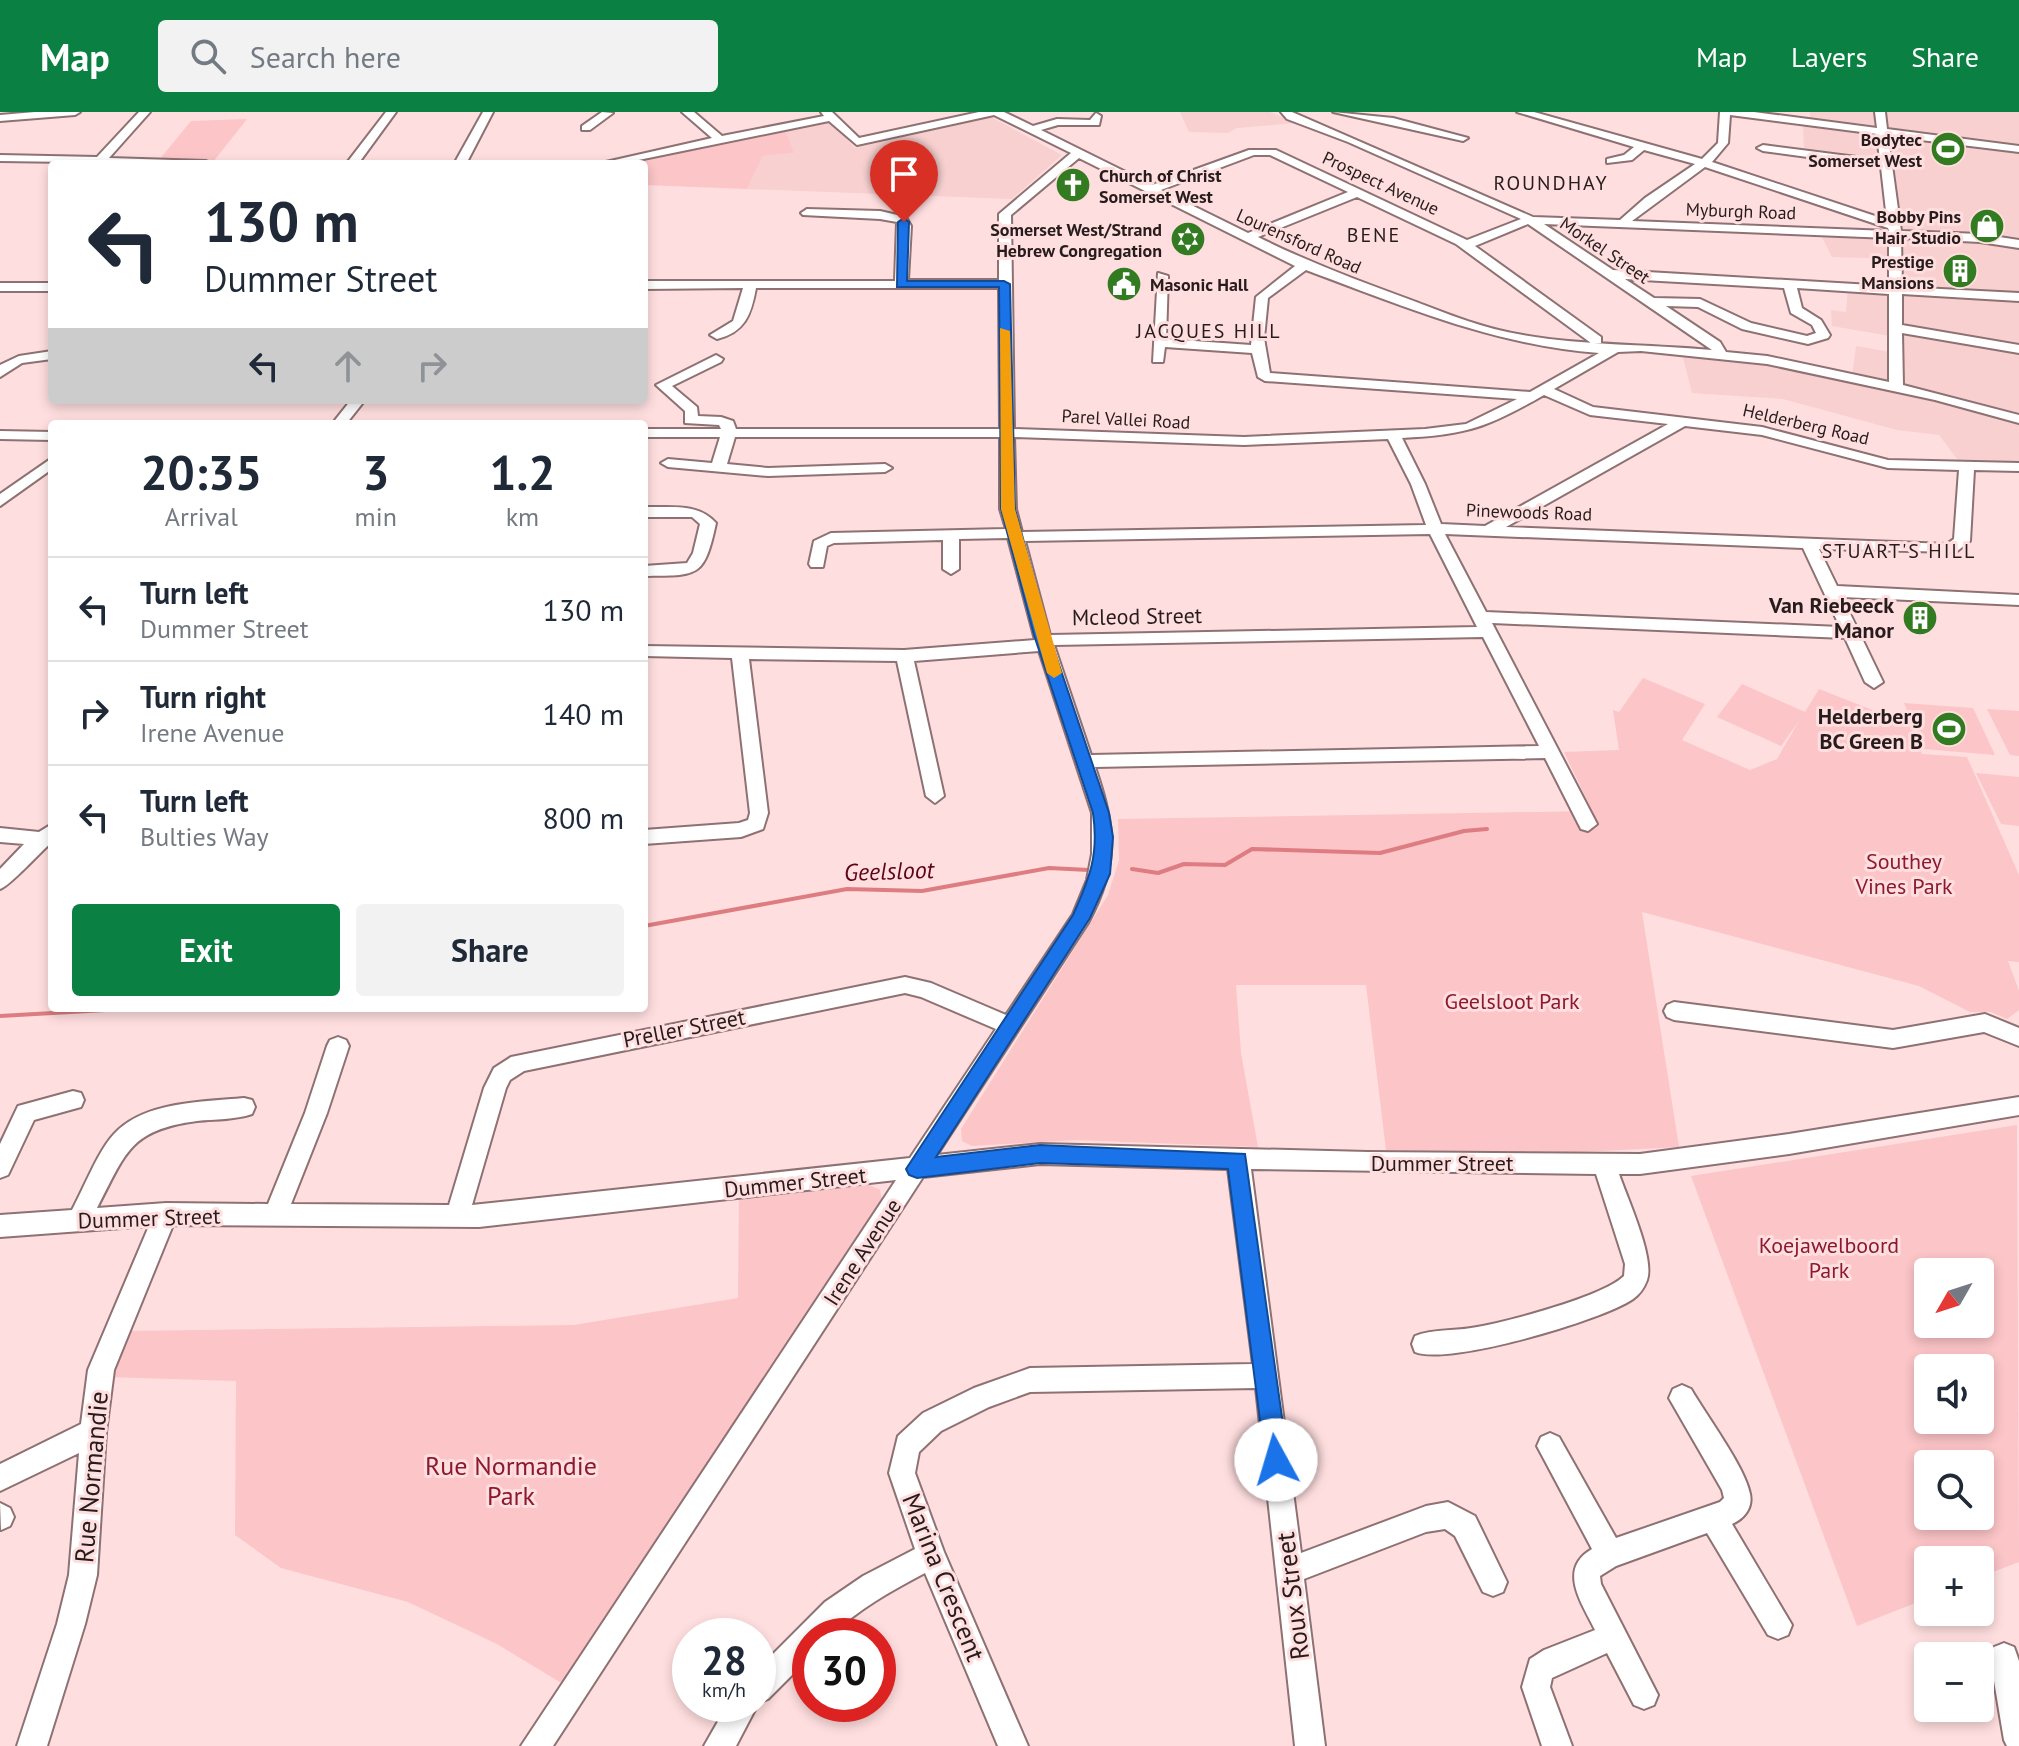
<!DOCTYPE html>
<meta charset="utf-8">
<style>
:root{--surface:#fff;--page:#f2f2f3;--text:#1f2937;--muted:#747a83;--line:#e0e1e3;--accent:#0b8043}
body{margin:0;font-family:"PT Sans",sans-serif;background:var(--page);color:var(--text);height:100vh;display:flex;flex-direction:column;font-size:30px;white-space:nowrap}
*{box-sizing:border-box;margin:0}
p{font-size:26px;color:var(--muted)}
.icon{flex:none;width:44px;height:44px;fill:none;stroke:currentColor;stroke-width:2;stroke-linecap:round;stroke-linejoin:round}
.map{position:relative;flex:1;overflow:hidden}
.details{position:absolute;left:48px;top:308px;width:600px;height:592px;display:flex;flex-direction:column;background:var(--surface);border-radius:8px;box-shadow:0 4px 12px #0003}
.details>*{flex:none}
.top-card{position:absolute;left:48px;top:48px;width:600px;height:244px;border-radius:8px;box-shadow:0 4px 12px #0003;background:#fff;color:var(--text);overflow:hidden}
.needle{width:52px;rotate:231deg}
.fabs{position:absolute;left:1914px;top:1146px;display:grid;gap:16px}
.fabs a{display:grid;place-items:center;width:80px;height:80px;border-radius:8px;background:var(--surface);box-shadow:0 4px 12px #0003;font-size:40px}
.speed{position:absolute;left:672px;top:1506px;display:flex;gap:16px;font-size:40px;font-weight:700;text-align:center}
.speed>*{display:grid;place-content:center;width:104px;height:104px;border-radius:50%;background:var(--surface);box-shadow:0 4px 12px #0003;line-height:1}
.speed small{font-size:20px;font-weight:400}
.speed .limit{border:12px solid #d22;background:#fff;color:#111}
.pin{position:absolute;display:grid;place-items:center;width:68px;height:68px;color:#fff;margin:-82px -34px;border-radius:50% 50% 50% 0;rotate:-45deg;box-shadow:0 0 8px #0007}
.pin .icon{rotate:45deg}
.me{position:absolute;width:88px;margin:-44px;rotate:354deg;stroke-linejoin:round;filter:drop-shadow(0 0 6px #0008)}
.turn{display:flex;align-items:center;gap:28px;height:168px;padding:0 24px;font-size:36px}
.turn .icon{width:104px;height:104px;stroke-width:2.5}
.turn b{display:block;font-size:56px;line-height:68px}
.lanes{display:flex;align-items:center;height:76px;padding:0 24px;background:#0003;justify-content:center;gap:40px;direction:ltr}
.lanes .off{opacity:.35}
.eta{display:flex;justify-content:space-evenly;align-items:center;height:136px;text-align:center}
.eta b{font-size:48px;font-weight:700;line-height:56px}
.cta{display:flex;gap:16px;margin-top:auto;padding:16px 24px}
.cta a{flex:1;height:92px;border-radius:8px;background:var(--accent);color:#fff;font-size:32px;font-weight:700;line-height:92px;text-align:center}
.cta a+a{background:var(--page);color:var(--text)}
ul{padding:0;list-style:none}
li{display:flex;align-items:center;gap:24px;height:104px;padding:0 24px;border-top:2px solid var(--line)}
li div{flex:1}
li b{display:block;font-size:30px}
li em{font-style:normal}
header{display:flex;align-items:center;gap:48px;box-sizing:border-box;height:112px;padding:0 40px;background:var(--accent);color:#fff}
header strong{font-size:38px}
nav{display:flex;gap:44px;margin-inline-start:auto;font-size:28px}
.search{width:560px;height:72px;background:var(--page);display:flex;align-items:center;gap:20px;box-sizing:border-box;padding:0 28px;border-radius:8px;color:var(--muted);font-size:30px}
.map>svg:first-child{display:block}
</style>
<header>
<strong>Map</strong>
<div class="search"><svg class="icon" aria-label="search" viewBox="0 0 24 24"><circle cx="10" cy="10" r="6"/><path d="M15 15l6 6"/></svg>Search here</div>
<nav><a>Map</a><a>Layers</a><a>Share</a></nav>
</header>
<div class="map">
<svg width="2019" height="1634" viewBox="0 0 2019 1634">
<rect width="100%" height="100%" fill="#ffdedf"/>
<path fill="#f8d0d0" d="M1180,0H1270L1296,11L1237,16L1228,21L1189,20Z
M1810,0H2019V352L1960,351L1939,323L1897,318L1783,287L1692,281L1682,242L1852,264L1856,234L1896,241V225L1832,214L1831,198L1846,200L1848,174L1896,177L1895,147L1832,145L1820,121L1894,123L1887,52L1804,41L1803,10H1810Z
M991,5L1062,43L1012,87L747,77L763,44L794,41L785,18L829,9L855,36Z"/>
<path fill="#fcc5c7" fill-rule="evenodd" d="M247,7L213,50L159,48L191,9Z
M785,17L794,41L763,44L747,77L644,73V52H616Z
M1643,566L1705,592L1682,628L1750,658L1777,647L1799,609L1781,634L1717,605L1742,572L1805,600L1819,577L1885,603L1907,605L1922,642L1967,645L2019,763V850L2008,849L2019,879V898L2007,907L1991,900H1970L1919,874L1642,800L1679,1035L1544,1042L1386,1038L1366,873H1236L1241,941L1258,1035L1076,1028L972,1034L962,1029L961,1017L1108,783L1119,748L1118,707L1592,699L1564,640L1619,638L1613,598L1619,600Z
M1904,591L1973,596L1995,643L1924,637Z
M1987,597L2019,599V644L2010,643Z
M1976,661L2019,665V714L2001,712Z
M2017,1013L2019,1450L1980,1465V1448H1928V1486L1857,1514L1691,1064ZM1928,1160H1980V1212H1928ZM1928,1256H1980V1308H1928ZM1928,1352H1980V1404H1928Z
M864,1070L880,1078L882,1089L563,1572L497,1532L408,1490L281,1456L235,1423L236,1269L107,1265L127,1219L574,1213L738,1186L739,1084Z"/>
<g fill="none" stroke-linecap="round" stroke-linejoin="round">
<path stroke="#dd7d82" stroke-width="4" d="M1132,757L1158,761L1184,752L1225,753L1252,737L1380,741L1464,719L1487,717
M644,814L847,777L922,779L1049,756L1089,758
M0,904L141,896"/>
<defs>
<path id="minor" d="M35,0H80L75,3L0,9V3Z
M139,0H150L109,46L206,49L212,52L0,49V43L97,45Z
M386,0H396L358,52H346Z
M483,0H493L466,52H454Z
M602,0L613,1L590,18H582V14Z
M682,0H694L722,24L824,4L821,0H832L859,26L979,0H1004L1033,14L1057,7L1090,8L1096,1L1101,4L1099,13H1058L1041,18L1152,73L1249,38H1276L1467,128L1521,107L1348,30L1287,7L1281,0H1292L1533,105L1620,108L1645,86L1695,52L1644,38L1632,48L1607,51V47L1624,43L1634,35L1517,0H1534L1702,47L1718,31L1720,0H1754L1877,16L1875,0H1885L1887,17L2019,34V40L1888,24L1901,119L1980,122L2019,128V136L1980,130L1901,126L1902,175L2019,181V189L1902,182V213L2019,233V241L1902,221L1903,273L2019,303V311L1935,288L1767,252L1641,239L1618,240L1554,277L1593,295L1762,315L1888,348L2019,351V359L1974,358L1970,429L1956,440L1819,437L1837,474L2019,483V493L1842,485L1883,570L1874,576L1865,570L1845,526L1492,511L1597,712L1588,719L1581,717L1545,646L1095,655C1116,717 1120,751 1088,811L937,1043L1040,1032L1368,1040L1640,1042L1789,1022L2019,985V1003L1789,1042L1640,1062H1619C1627,1086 1655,1146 1647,1168C1644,1176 1640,1182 1633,1187C1603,1208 1448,1254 1415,1240L1412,1232L1415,1224C1432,1217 1453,1219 1471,1216C1503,1211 1603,1185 1624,1164L1625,1152L1596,1062L1251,1057L1301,1441L1426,1394L1448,1390L1475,1404L1507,1470L1503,1480L1493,1484L1483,1480L1455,1424L1445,1417L1426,1420L1304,1467L1325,1634H1295L1256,1276L1030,1280L989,1295L941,1319L919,1340L915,1361L944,1440L1028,1634H998L925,1461C891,1479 858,1497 831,1524H810V1545L768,1587L758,1591V1592L736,1634H704L728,1592H758V1557L825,1490L863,1464L915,1437L889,1361L898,1324L923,1301L974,1276L1030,1256L1253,1252L1228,1057L1040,1052L923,1065L553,1634H521L896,1068L479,1115L173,1113L114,1258L106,1320L97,1463L85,1512L47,1634H17L57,1512L69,1463L79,1341L0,1379V1352L81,1312L88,1258L149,1114L0,1125V1103L72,1098C84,1076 98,1039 114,1022C144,989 203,990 244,986L252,988L255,995L252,1002C235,1008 215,1007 197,1009C129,1018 126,1041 97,1096L166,1091L268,1092L305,1001L327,934L330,928L338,925L346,928L349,934L327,1001L291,1092L449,1093L484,976L494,956L511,945L905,865L931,871L1006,903L1073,802L1087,768L1092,742V701L1039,539L914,549L944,684L935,691L926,684L897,549L749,547L768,701L763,717L741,725L644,732V718L739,711L748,708L750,701L732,546L644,544V534L904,538L1035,528L1008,426L959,427V457L951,462L943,457V428L834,431L827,434L823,455H811L809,452L814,429L831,421L1006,417L1000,397V325H735L727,352L768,356L885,352L892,356L885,360L768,364L668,355L661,351L668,347L712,351L720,325H644V317H721L719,313L685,311V299L656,273L716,243L723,247L721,250L672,274L697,295L698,304L721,305L733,309L736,317H1000L999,176H756C751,203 745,220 717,227L710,223L733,209L743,176L644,177V169H895L897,110L880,107L803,103L801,101L807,97L880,99L906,105L911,114L908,168H999V102L1071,41L994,3L857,33L829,9L619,52H597L712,26ZM1730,3L1877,22L1880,48L1763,33L1757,36L1763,39L1881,55L1887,108L1712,50L1728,31ZM1254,43H1270L1348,80L1248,121L1161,78ZM1079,46L1295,154L1256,185L1251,233L1166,227L1168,164L1158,161L1153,250H1163L1165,235L1252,241L1258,265L1265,269L1517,287L1466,312L1425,317L1244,325L1014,317L1011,103ZM1705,55L1888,116L1889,119L1632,109ZM1357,85L1456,132L1591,231H1601V225L1475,134L1528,112L1712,238C1649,232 1585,234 1523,223C1484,217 1448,202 1411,188C1359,169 1308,150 1258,125ZM1544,112L1889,126V174L1613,158ZM1306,158C1403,194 1494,233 1599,241L1530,280L1270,261L1264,226L1268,186ZM1625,167L1784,176L1791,201L1812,213L1816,221L1807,224L1751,211L1700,187L1654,186ZM1797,176L1889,182V270L1767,244L1726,240L1720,230L1666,194L1698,195L1742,217L1808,232L1828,226L1830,223L1821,208L1802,196ZM1544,283L1590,303L1668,312L1485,414L1441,412L1425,372L1402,326C1468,323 1488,315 1544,283ZM1685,314L1762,323L1888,356L1959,358L1954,427L1947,432L1506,415ZM1014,325L1244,333L1388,327L1411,372L1426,413L1022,420L1016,397ZM1430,422L1477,515L1050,523L1025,429ZM1445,422L1803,436L1840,515L1486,500ZM1483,525L1539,634L1091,643L1054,533ZM905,881L921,885L996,917L910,1046L472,1093L506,976L510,968L524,959Z
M1333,0L1393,6L1468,26L1463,29Z
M0,171H52V179H0Z
M52,239V247L22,251L0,265V253L19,244Z
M351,288H365L346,312H332Z
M0,319L52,320V328L0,327Z
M52,346V357L0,394V382Z
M644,395C670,396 697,390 716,411C704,467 698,463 644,464V454L687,451L693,441L700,412L692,405H644Z
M52,712V730C40,740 10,774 0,777V757L24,732L0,730V716L39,720Z
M1674,890L1893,918L1985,902L2019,916V934L1984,920L1893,936L1674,908L1667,905L1664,899L1667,893Z
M73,979L81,981L84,988L81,995L34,1008L8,1063L0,1066V1032L18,994Z
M1682,1273L1691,1277C1706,1303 1745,1355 1750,1382C1753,1396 1744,1407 1732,1412L1792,1513L1788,1523L1778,1527L1768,1523L1707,1421L1616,1454L1600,1464L1601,1472L1658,1583L1654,1593L1644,1597L1634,1593L1607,1541L1552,1566L1550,1575L1572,1634H1542L1522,1575L1530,1547L1544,1538L1595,1518C1582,1491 1557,1457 1592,1437L1537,1334L1541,1325L1550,1321L1559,1325L1616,1426L1720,1390L1724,1386L1722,1378L1669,1286L1673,1277Z
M0,1391L10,1396L14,1405L10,1414L1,1418Z
M2004,1531L2014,1535L2019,1549V1634H2007L2004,1628L1990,1545L1994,1535Z"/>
</defs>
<use href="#minor" stroke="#8e7172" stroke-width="4"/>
<use href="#minor" fill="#fff" fill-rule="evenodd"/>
</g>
<path fill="#1a73e8" stroke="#114b97" stroke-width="2" d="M904,106L909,110L907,169H1004L1010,172L1015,397L1049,523L1109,701L1113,725L1110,762L1090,806L936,1045L1040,1033L1245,1042L1288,1348L1285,1356L1276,1359L1268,1356L1265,1348L1228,1057L1040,1051L917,1066L909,1063L906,1057L1073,803C1090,765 1099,743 1093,701L1034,523L1001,397L999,175H897L898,110Z"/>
<path fill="#f59e0b" d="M1000,216L1010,219L1015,397L1062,561L1054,566L1047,561L1001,397Z"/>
<defs>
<symbol id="stadium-disc" viewBox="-11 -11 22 22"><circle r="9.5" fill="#337b20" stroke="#ffdedf"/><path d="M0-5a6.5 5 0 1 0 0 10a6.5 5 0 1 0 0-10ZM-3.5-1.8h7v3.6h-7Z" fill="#fff"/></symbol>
<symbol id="church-disc" viewBox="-11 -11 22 22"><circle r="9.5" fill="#337b20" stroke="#ffdedf"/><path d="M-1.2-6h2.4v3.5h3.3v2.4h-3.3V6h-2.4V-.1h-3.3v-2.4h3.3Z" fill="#fff"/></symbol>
<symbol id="shop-disc" viewBox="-11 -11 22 22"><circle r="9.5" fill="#337b20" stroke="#ffdedf"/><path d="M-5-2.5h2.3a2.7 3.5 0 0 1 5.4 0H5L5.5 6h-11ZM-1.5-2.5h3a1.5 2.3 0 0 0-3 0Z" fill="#fff"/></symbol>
<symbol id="synagogue-disc" viewBox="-11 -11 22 22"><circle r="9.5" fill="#337b20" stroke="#ffdedf"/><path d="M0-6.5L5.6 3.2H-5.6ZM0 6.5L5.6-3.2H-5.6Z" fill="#fff"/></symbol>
<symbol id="building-disc" viewBox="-11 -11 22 22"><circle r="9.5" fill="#337b20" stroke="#ffdedf"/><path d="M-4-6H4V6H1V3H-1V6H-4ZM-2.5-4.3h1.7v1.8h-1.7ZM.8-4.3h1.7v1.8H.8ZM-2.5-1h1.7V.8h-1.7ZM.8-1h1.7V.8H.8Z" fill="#fff"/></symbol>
<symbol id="civic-disc" viewBox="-11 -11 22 22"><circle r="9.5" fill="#337b20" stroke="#ffdedf"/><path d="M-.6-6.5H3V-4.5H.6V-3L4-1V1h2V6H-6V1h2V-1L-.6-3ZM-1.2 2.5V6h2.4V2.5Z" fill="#fff"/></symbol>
</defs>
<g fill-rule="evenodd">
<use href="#stadium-disc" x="1928" y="17" width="40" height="40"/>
<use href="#church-disc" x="1053" y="53" width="40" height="40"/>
<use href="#shop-disc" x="1967" y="94" width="40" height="40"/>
<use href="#synagogue-disc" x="1168" y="107" width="40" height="40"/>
<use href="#building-disc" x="1940" y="139" width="40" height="40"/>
<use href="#civic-disc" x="1104" y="152" width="40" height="40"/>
<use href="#building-disc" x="1900" y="486" width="40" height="40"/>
<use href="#stadium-disc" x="1929" y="597" width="40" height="40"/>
</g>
<g text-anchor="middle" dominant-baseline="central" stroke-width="6" stroke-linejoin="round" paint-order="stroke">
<g font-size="18" font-weight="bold" fill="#271c1c" stroke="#ffdedf" text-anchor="end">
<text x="1922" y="27">Bodytec<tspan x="1922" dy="21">Somerset West</tspan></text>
<text x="1099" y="63" text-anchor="start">Church of Christ<tspan x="1099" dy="21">Somerset West</tspan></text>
<text x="1961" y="104">Bobby Pins<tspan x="1961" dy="21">Hair Studio</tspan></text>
<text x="1162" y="117">Somerset West/Strand<tspan x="1162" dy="21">Hebrew Congregation</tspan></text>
<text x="1934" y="149">Prestige<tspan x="1934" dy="21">Mansions</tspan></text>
<text x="1150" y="172" text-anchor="start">Masonic Hall</text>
</g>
<g font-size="18" fill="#271c1c" stroke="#ffdedf">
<text transform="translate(1381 71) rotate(25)">Prospect Avenue</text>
<text transform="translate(1741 99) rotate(2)">Myburgh Road</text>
<text transform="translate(1299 129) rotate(24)">Lourensford Road</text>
<text transform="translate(1605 138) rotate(34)">Morkel Street</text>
<text transform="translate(1126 307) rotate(3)">Parel Vallei Road</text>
<text transform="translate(1806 312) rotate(13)">Helderberg Road</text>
<text transform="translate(1529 400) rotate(2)">Pinewoods Road</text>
</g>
<g font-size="20" letter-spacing="2" fill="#271c1c" stroke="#ffdedf">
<text x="1551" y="71">ROUNDHAY</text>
<text x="1374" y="123">BENE</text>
<text x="1209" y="219">JACQUES HILL</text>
<text x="1899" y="439">STUART'S HILL</text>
</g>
<g font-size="22" font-weight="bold" fill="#271c1c" stroke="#ffdedf" text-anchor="end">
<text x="1894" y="493">Van Riebeeck<tspan x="1894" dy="25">Manor</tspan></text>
<text x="1923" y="604">Helderberg<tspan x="1923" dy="25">BC Green B</tspan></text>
</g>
<g font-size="22" fill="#271c1c" stroke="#ffdedf">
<text transform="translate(1137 504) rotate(-1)">Mcleod Street</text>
<text transform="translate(684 916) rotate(-11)">Preller Street</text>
<text x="1442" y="1051">Dummer Street</text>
<text transform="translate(795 1070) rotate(-6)">Dummer Street</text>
<text transform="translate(149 1106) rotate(-2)">Dummer Street</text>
<text transform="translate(862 1140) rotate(-57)">Irene Avenue</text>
</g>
<g font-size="22" fill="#8c192f" stroke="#ffdedf">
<text x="1904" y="749">Southey<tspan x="1904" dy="25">Vines Park</tspan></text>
<text x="1512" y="889">Geelsloot Park</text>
<text x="1829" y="1133">Koejawelboord<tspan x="1829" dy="25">Park</tspan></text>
</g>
<g font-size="24" font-style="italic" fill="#5e0419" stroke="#ffdedf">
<text transform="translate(889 759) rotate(-2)">Geelsloot</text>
</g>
<g font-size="26" fill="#8c192f" stroke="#ffdedf">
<text x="511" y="1353">Rue Normandie<tspan x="511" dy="30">Park</tspan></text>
</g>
<g font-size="26" fill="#271c1c" stroke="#ffdedf">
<text transform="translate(91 1365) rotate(-85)">Rue Normandie</text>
<text transform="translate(944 1465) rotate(68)">Marina Crescent</text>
<text transform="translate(1292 1484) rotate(-97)">Roux Street</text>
</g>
</g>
</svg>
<div class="fabs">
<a><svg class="needle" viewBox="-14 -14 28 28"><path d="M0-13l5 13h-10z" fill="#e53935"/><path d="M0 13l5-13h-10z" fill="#747a83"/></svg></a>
<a><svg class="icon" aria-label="sound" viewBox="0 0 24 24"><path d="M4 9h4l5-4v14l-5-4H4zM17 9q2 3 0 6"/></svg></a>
<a><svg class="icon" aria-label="search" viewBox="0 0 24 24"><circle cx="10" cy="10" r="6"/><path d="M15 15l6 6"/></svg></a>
<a>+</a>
<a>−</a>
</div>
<div class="speed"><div>28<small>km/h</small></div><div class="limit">30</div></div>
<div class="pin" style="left:904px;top:110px;background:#d93025"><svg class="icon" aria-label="arrive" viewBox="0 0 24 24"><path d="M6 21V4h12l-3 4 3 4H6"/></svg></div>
<svg class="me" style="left:1276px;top:1348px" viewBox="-20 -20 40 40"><circle r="19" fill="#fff"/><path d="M0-13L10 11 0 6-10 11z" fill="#1a73e8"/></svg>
<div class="top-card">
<div class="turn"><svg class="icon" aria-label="left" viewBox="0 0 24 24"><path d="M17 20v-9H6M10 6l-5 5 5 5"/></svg><div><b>130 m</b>Dummer Street</div></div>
<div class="lanes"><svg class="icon" aria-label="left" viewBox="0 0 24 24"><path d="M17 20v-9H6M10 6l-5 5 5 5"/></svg><svg class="icon off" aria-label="ahead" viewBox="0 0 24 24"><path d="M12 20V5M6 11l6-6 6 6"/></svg><svg class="icon off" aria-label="right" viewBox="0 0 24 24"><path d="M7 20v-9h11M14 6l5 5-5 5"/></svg></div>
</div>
<section class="details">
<div class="eta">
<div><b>20:35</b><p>Arrival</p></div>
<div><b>3</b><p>min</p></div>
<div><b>1.2</b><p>km</p></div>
</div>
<ul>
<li><svg class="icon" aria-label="left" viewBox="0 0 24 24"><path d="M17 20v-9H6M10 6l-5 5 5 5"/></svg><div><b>Turn left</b><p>Dummer Street</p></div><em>130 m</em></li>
<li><svg class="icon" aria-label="right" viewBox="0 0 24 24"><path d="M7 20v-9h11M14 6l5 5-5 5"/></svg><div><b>Turn right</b><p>Irene Avenue</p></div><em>140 m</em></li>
<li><svg class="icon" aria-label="left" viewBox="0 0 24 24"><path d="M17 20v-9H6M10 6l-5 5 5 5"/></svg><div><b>Turn left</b><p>Bulties Way</p></div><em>800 m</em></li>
</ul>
<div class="cta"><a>Exit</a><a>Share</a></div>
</section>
</div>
